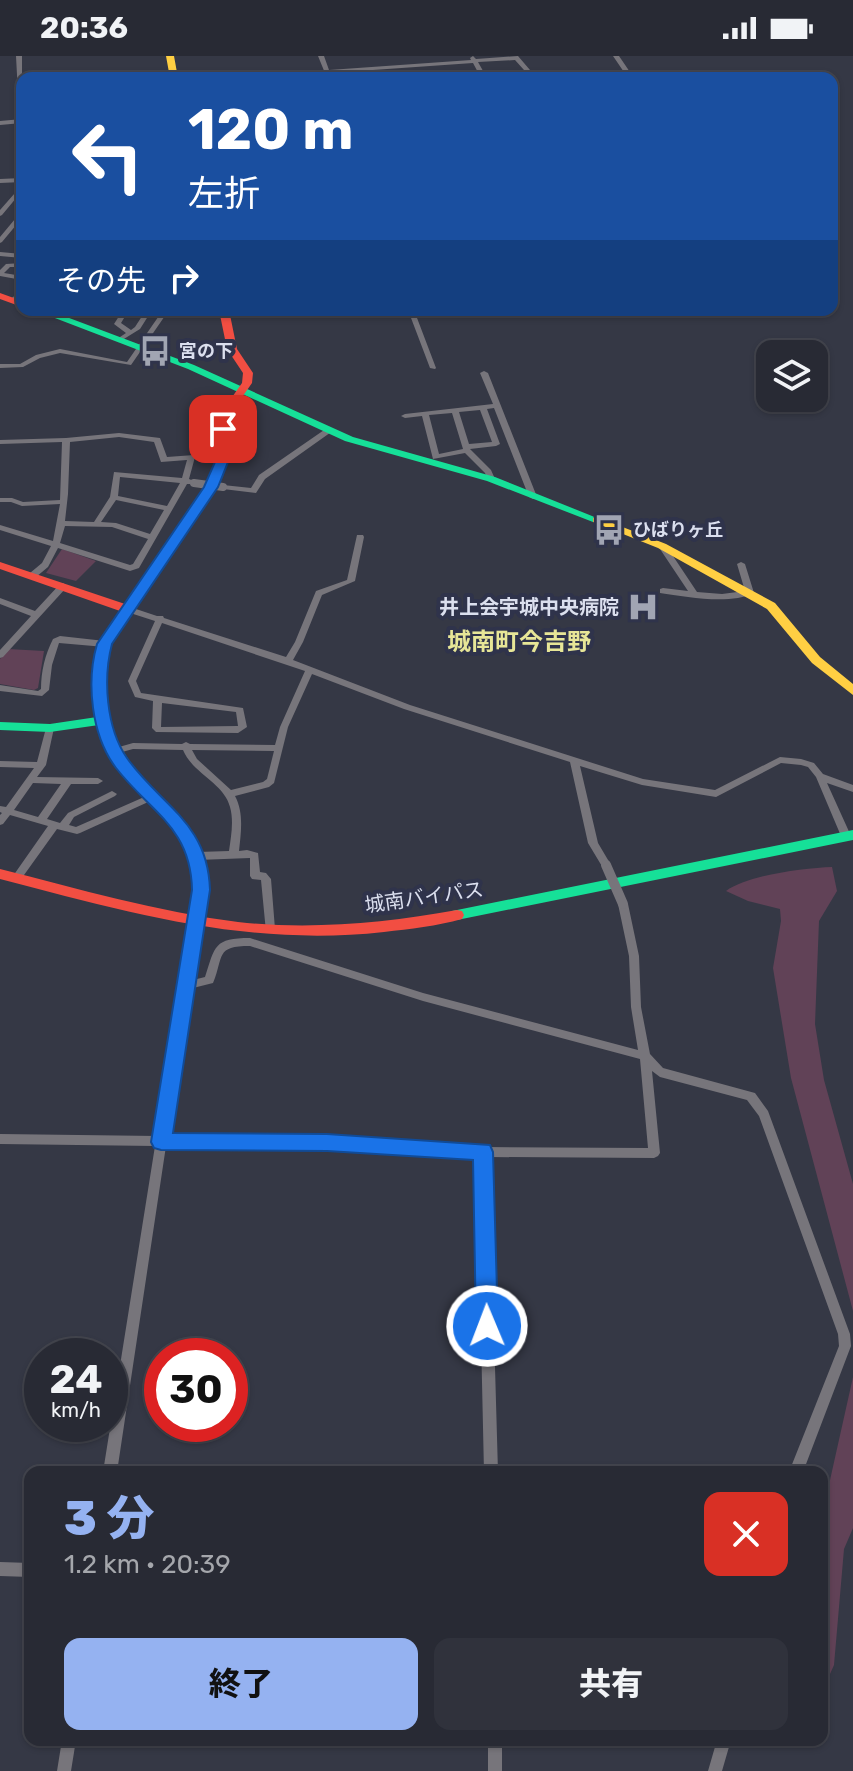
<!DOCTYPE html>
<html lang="ja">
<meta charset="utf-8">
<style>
:root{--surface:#282a34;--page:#30323c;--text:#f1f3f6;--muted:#a5a7ac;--line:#44464f;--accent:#95b2f1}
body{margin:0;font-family:Rubik,"Noto Sans JP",sans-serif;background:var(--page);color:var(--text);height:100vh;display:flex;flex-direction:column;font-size:30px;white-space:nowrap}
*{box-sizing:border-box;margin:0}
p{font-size:26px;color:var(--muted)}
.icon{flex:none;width:44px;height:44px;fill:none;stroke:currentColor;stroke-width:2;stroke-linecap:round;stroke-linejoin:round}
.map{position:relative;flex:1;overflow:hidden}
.side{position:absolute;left:24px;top:1410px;width:804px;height:280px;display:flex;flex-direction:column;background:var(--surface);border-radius:16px;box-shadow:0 2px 6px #0004,0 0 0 2px var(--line)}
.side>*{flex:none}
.top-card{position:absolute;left:16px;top:16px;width:822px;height:244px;border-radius:16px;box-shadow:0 2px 6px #0004,0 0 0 2px var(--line);background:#1a4fa0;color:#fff;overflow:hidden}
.tools{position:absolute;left:756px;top:284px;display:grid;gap:16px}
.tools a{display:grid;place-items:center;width:72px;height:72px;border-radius:16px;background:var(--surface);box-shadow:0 2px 6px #0004,0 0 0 2px var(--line);font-size:40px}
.speed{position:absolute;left:24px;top:1282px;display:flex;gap:16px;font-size:40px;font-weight:700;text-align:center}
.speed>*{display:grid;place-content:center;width:104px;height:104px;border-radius:50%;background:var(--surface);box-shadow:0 2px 6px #0004,0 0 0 2px var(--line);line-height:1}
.speed small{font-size:20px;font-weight:400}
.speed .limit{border:12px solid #d22;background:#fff;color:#111}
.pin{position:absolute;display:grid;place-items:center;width:68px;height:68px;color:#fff;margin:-34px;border-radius:16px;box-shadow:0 4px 12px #0006}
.me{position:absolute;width:88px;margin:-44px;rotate:359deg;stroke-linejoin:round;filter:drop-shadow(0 0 6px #0008)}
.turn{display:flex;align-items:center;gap:28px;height:168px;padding:0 40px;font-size:36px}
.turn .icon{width:104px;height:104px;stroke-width:2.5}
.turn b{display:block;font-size:56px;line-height:68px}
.then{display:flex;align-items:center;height:76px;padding:0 40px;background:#0003;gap:16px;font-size:30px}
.round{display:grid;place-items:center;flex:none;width:84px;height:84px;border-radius:16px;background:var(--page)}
.head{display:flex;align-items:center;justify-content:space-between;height:136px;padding:0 40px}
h1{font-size:48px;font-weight:800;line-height:60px;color:var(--accent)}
.cta{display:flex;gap:16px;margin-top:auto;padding:16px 40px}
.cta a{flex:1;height:92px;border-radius:16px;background:var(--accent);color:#111;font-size:32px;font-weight:800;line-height:92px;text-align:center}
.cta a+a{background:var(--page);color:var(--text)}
.status{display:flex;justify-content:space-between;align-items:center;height:56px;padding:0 40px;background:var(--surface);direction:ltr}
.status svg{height:22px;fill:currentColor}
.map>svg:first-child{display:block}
</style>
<div class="status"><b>20:36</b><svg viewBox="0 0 49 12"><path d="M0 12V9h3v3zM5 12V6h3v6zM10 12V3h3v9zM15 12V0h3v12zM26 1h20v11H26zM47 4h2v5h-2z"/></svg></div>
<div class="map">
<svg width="853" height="1715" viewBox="0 0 853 1715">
<rect width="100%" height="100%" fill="#353845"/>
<path fill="#614257" d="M62,493L96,505L76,525L46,517Z
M8,593L44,595L38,632L34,634L0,628V603Z
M832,811L837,835L819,865L815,968L824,1024L853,1128V1255L791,1022L773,912L781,865L780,853L748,845L726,835C748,819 804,812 832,811Z
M853,1321V1472L844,1493L834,1609L822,1636V1460Z"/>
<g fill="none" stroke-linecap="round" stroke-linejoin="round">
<path fill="#77757b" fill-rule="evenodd" d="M16,0H22V59L19,57Z
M318,0H324L329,14L471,4L470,2L473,0L476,3L518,0L530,14L533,22H527L524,14L515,4L478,6L487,22H481L473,7L330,17L331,22H327Z
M613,0H619L634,22H628Z
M22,63V67L0,69V65Z
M22,122V126L0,127V123Z
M22,129V135L2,159L0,160V154Z
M22,156V162L2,186L0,187V181L20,157Z
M0,196L22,198V202L0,200Z
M22,207V211H10L4,217L22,220V224L0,220V214L6,208Z
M22,235V240L14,245H10V243Z
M83,254H101L96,259L81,257L80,256Z
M123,254H129L121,267L131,274L135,271L146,254H152L140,273L119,286L116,284L117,283L126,277L114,268Z
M163,254H169L131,309L60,297L40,302L23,311L0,312V308H20L36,299L60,293L127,306Z
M408,254H414L436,312L435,313L430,312Z
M484,315L488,317L537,441L536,443H533L529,441L494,352L487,353L500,388L496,390L470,393L491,414L495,423L491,425H488L485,417L465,397L433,403L422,360L405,362L401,360L405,358L493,348L480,317ZM480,354L492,386L469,388L459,356ZM452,357L463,393L439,398L429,359Z
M327,372L334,374L265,423L256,437L223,433L219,431L223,429L251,432L259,419Z
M119,377L160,382L167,401L194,399L195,401L189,423L196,426L192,428H187L139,512L130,515L58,492L48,511L36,521H30V517L42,507L51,490L0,474V469L53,485L60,448L22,450L11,446H0V442H12L23,446L60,444L62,386L0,388V384L66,382ZM119,381L154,386L161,406L187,404L182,422L114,416L110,441L94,466L65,465L68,438L70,386ZM120,421L180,427L167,450L118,440ZM116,444L164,454L150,478L116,467L101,466ZM65,470L112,471L148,483L133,508L130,509L60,487Z
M357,479H363L364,481L355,525L322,539L303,586L293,604L410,649L643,723L715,734L780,701L801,703L814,707L823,718L853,729V736L827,727L851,780L849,782H843L841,780L816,721L808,711L801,709L781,707L716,741L642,729L580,710L598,787L611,809L606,813L603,812L588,787L570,706L404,653L312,618L288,671L274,727L269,731L235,740C244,757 241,776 239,795L247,794L258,797L260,816L266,817L271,823L275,873L274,876H266L261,824L252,823L250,820V802L198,804L193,800L198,796L229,795C231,781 234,765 230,751C224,727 193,718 183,694L133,693L115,698L110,695L112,693L133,687L182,688L186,686L190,688L275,689L280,671L305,615L162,567L136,625L141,637L243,652L247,671L238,677L156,676L152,672L153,645L135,641L128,625L155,565L124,555L123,553L127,550L157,560H163L164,562L286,601L295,586L316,535L347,524ZM162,647L236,656L238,670L161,671ZM192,694L274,695L267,723L263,726L231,734L197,703Z
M659,488H665L697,536L722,538L745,535L737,508L741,506L745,508L754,537C730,549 687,541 660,537V533L663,532L688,535L658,490Z
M63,527L67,530L66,532L3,601L0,602V594L31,560L0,548V542L35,555L60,528Z
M60,580L105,585L109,588L105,591L59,587L52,609L49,634L42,640L0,635V629L38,635L41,633C41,615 45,599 53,583Z
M50,669L54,672L46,709L37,721L98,722L103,725L98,728H71L47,763L60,767L68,757L112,735L117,738L115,740L74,761L69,769L76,771L151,738H157L159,740L157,742L80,777L77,778L57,773L19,826L16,827L11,823L13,820L48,770L10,759L3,768L0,769V759L2,757L0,756V750L6,751L34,712L0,711V705L37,706L46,672ZM33,727L61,728L38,761L14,754Z
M623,844L628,848L639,900L641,951L650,998L663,1012L755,1037L768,1055L850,1278L851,1290L803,1416H789L839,1290L838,1278L759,1060L747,1044L660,1021L652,1015L660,1097L658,1100L654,1102L489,1101L498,1416H484L477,1101L327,1092L166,1090L117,1416H103L155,1090L0,1088V1078L327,1082L483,1091L648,1092L640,1003L423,945L250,890C215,890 224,900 213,927L185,934L181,933L180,930L181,927L205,921C215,890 214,882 250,882L423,937L638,994L631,951L629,900L618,848Z
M0,1506L30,1507V1521L0,1520Z
M62,1684H76L71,1715H57Z
M488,1684H502V1715H488Z
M717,1684H731L722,1715H708Z"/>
<path fill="#16e098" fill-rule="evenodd" d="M34,254H48L194,309L353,381L495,421L602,464L601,466H593L487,425L345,385L188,313Z
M98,630L104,634C107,657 112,678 125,698C159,753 197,761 208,834L169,1086L167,1091L161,1093L155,1091L153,1086L194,834C192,817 189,801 181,786C157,742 116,722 99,669L50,676L0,674V666L50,668L97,661L92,634Z
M853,774V784L457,864L452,863L450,859L452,855L457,854Z"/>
<path fill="#ffcf43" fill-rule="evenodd" d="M166,0H174L178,22H170Z
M597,461L666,488L775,547L820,601L853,628V639L812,607L767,553L658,492L593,466V462Z"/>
<path fill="#f24e42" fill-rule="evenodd" d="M0,237L22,245V251L0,243Z
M219,254H229L237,293L253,317L252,327L233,354L228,373L226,406L216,431L113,583L107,599L104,634L98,638L94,637L92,634C95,596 99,586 120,555L0,513V506L125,548L206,431L216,406L218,373L223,354L242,327L243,317L227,293Z
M0,813C79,833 158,856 238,866C311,874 385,867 457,854L462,855L464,859L462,863C437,870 410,873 384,876C248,891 130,857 0,823Z"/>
<path stroke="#77757b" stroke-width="8" d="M194,427L223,431"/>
<path stroke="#77757b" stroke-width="10" d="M606,809L623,848"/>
</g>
<path fill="#1a73e8" stroke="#114b97" stroke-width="2" d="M218,370L230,373L228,406L218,431L112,588C103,622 106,672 127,702C161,750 208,766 210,834L173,1077L327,1078L490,1089L493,1096L498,1270L495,1278L487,1281L479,1278L476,1270L473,1104L327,1095L161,1094L154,1092L151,1086L192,834C191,771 150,756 116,712C91,679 86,626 97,588L204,431L215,406Z"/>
<defs>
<symbol id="bus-bare" viewBox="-9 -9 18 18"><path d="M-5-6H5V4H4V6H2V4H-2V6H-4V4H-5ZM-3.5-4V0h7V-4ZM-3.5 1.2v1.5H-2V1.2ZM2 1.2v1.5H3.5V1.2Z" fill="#a1a5b3" stroke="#2f334b" stroke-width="2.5" paint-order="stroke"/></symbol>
<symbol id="hospital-bare" viewBox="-9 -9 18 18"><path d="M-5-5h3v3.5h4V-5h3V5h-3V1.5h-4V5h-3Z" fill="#a1a5b3" stroke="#2f334b" stroke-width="2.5" paint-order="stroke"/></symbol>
</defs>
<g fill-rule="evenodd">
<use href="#bus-bare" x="133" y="273" width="44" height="44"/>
<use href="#bus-bare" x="587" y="452" width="44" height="44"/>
<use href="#hospital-bare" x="621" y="529" width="44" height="44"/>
</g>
<g text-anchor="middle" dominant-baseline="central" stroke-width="8" stroke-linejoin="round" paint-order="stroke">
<g font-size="18" font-weight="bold" fill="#dbdfee" stroke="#2f334b" text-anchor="start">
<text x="179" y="295">宮の下</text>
<text x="633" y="474">ひばりヶ丘</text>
</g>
<g font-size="20" font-weight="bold" fill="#dbdfee" stroke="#2f334b" text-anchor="end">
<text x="619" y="551">井上会宇城中央病院</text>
</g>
<g font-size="20" fill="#dbdfee" stroke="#2f334b">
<text transform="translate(424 841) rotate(-8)">城南バイパス</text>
</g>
<g font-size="24" font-weight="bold" fill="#e7e697" stroke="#2f334b">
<text x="519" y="586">城南町今吉野</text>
</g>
</g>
</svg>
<div class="tools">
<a><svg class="icon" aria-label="layers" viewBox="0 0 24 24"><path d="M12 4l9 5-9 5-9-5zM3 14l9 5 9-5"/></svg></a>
</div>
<div class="speed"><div>24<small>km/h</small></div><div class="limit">30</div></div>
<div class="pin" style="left:223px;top:373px;background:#d93025"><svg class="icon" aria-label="arrive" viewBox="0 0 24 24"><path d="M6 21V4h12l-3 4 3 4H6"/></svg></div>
<svg class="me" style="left:487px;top:1270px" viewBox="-20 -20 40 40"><circle r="17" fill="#1a73e8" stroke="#fff" stroke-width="3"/><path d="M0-11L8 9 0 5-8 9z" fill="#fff"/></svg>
<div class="top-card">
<div class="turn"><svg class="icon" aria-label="left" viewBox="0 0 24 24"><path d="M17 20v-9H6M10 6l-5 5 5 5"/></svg><div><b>120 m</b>左折</div></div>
<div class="then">その先<svg class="icon" aria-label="right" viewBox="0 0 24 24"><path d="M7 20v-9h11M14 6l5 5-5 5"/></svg></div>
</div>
<section class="side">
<div class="head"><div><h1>3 分</h1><p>1.2 km · 20:39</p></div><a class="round" style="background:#d93025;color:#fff"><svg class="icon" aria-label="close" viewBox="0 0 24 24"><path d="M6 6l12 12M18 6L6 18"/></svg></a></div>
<div class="cta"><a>終了</a><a>共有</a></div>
</section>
</div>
